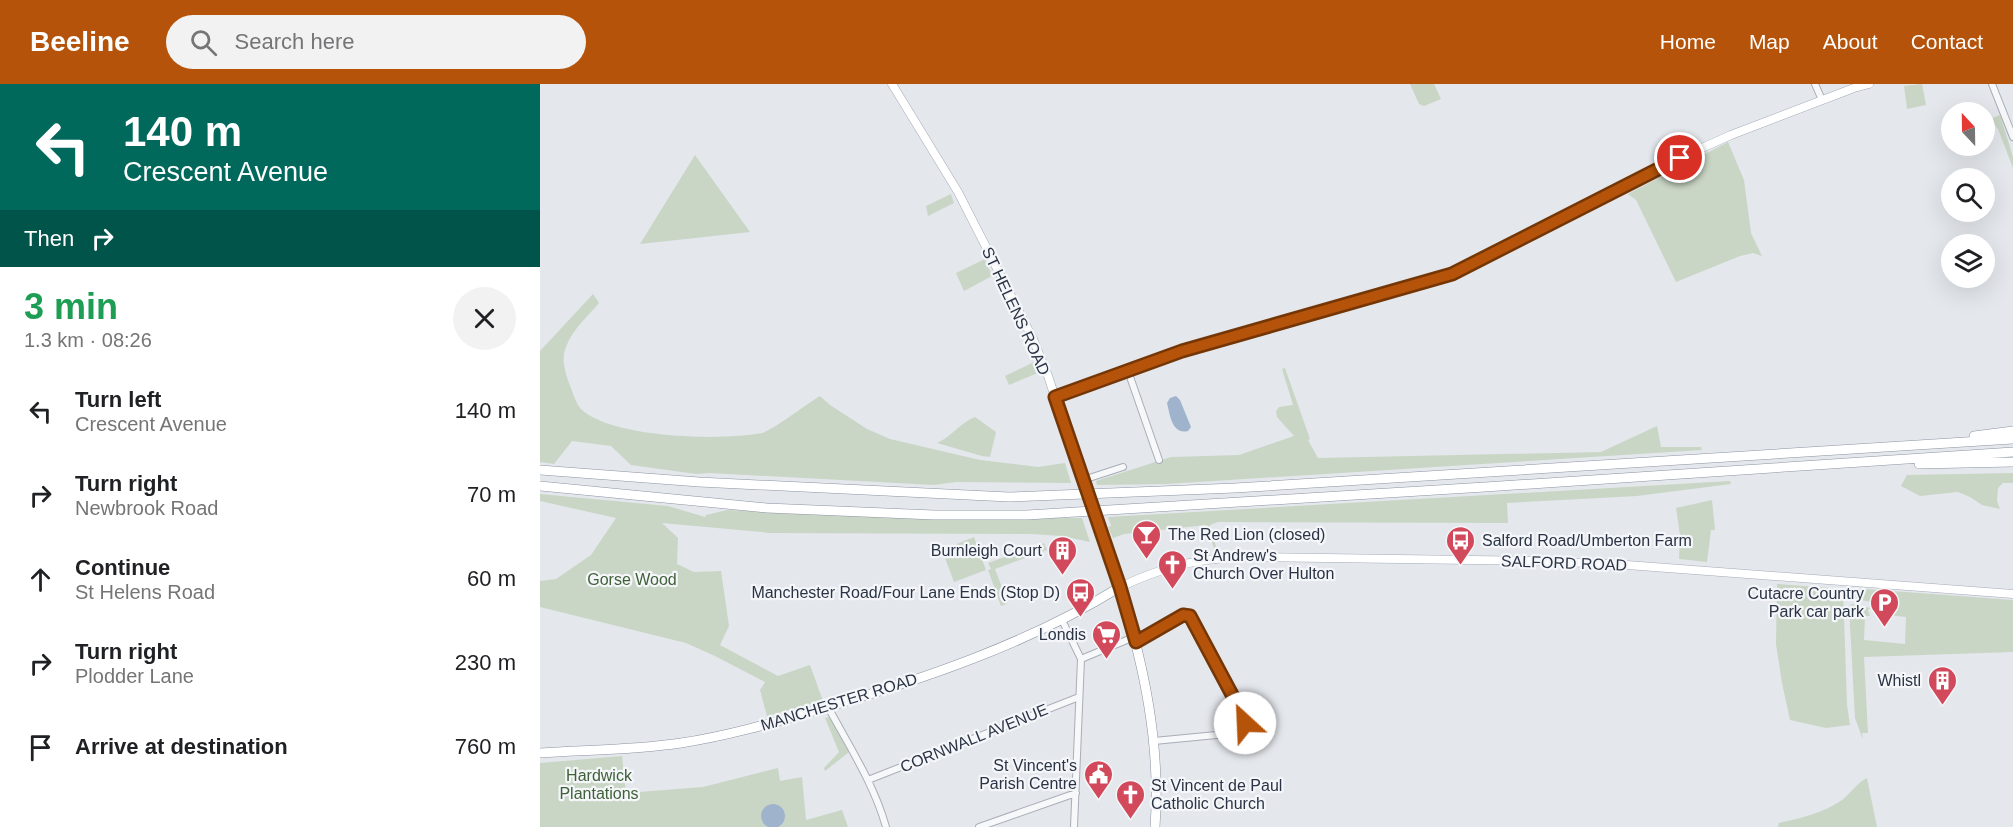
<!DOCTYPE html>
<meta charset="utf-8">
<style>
:root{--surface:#fff;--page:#f2f2f2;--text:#202124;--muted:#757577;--accent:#b45309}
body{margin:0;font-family:Helvetica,sans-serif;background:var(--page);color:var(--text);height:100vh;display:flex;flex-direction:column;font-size:22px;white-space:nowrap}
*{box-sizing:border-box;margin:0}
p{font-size:20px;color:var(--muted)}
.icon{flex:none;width:33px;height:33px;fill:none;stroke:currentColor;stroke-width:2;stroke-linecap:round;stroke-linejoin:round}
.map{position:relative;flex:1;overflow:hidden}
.side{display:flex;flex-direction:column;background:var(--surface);width:540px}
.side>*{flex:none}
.banner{background:#00695c;color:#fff;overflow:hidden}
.needle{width:39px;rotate:338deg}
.controls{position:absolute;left:1401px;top:18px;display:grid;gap:12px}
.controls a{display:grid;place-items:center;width:54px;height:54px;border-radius:50%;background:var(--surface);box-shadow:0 6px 24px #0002;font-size:30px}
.pin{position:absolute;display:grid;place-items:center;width:51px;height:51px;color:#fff;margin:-26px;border:3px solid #fff;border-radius:50%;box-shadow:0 2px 6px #0007}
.me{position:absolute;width:66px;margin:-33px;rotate:335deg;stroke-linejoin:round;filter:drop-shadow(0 0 4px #0008)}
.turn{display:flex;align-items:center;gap:21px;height:126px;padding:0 24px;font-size:27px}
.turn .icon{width:78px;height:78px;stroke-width:2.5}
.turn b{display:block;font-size:42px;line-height:51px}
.then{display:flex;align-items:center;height:57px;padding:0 24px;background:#0003;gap:12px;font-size:22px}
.round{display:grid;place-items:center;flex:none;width:63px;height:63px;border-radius:32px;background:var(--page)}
.summary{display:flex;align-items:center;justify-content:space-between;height:102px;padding:0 24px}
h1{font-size:36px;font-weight:700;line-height:45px;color:#1e9e55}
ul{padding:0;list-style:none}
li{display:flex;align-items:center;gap:18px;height:84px;padding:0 24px}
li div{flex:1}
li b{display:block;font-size:22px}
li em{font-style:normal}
header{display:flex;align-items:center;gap:36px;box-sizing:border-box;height:84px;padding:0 30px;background:var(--accent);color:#fff}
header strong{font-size:28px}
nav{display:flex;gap:33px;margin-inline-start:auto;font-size:21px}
.search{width:420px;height:54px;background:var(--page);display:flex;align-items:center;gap:15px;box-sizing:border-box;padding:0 21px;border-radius:33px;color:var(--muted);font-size:22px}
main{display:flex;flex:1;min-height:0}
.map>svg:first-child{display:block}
</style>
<header>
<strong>Beeline</strong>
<div class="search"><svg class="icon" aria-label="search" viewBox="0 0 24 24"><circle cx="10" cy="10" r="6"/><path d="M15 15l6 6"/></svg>Search here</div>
<nav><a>Home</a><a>Map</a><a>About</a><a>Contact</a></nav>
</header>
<main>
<section class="side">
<div class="banner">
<div class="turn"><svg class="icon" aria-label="left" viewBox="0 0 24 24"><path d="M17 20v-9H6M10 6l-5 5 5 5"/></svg><div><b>140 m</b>Crescent Avenue</div></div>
<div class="then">Then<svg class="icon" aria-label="right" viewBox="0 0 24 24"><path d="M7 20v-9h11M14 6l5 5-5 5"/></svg></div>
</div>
<div class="summary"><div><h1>3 min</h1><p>1.3 km · 08:26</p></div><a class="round"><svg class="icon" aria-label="close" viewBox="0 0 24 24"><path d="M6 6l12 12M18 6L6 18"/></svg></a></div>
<ul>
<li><svg class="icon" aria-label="left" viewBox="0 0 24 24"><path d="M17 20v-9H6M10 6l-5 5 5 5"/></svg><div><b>Turn left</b><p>Crescent Avenue</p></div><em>140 m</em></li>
<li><svg class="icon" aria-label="right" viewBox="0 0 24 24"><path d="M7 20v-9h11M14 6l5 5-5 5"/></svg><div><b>Turn right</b><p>Newbrook Road</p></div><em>70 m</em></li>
<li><svg class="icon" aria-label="ahead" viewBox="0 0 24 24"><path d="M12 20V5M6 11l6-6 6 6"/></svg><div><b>Continue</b><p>St Helens Road</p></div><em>60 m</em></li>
<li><svg class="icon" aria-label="right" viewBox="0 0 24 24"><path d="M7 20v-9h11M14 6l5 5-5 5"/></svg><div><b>Turn right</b><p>Plodder Lane</p></div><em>230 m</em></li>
<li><svg class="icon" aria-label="arrive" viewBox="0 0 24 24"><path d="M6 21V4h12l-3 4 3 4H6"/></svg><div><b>Arrive at destination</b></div><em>760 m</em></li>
</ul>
</section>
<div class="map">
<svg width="1473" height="743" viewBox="0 0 1473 743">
<rect width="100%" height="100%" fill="#e4e7ec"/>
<path fill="#c9d6c5" d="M870,0H894L901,15L884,22L879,20Z
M1382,0L1386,21L1367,25L1364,2Z
M1460,31L1473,73V84L1458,45L1450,35Z
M1188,58L1204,96L1211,149L1222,172L1213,169L1200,172L1136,198L1096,116L1088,110Z
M155,71L210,148L100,160Z
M411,110L414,119L388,132L386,122Z
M445,175L452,192L424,207L416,189Z
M53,210L59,219C48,232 32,246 26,263C21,274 25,288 29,299C33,308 35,320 43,327C76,354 181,357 222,349C233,346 268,319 280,312L290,321L327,345L350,355L440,376L498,383L525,379L531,399L416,398L394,401L169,389L156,390L91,381L71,362L32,357L14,380L0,378V267Z
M496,277L500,288L469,301L465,292Z
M745,284L770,355L768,356L778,374L1061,368L1117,342L1121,363H1161L1162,366L626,400L557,401L556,397L631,373L699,371L754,352L737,333L736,327L739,323L753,321L742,285Z
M435,333L456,348L450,373L442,372L397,359C411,353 420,339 435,333Z
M1473,389V399H1463L1458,404L1457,417L1460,425L1442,421L1430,413L1418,408L1380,412L1361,402L1367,391Z
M1190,397L1191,400L1097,412L967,419L968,439L678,438L670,441L677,466L675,467L666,441L584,450L573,454L568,443L571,442L568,433Z
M0,410L128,422L165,433L166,431L187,426L346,433L542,434L550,458L522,452L491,450L231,449L122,439L138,454L137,480L154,488L181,487L189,542L180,561L238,592L270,581L283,617L227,632L220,606L225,598L175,572L146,559L0,523V497L16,495L51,471L76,434L0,417Z
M1172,416L1175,446H1171L1167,478L1139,475L1140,451L1136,424Z
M434,453L446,486L414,498L402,466Z
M504,459L507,466L455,485L468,519L461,522L448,486L451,485L448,479Z
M1237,500L1303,505L1307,621L1310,641L1286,644L1250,636L1242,599L1236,560Z
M1312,504L1473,516V568L1324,573L1328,649H1322L1323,656L1315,634L1309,523L1312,520L1330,524L1328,526L1330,532H1325L1324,556L1365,560L1366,533L1346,531L1335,519L1312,514L1311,509Z
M289,633L309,668L285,687L284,684L299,668L285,634Z
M82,672L86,709L163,703L238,684L240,697L262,693L266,736L302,726L308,743H0V679Z
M1327,694L1337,743H1238L1239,739C1261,734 1283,729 1302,716C1311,709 1317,699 1327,694Z"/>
<path fill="#9fb4cc" d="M636,312L640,316L651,343L648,347C632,351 630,331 627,319L630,314Z
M221 732a12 12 0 1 1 24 0a12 12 0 1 1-24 0Z"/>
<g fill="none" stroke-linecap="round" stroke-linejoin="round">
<defs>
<path id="minor" d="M1275,0L1282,16
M1452,0L1473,53
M588,287L619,376
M543,396L583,383
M522,536L541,575L534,743
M596,558L643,531L650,532L705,635L704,643L697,649L614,657
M541,575L594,553
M288,623C309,662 334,700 346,743
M328,696L539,613
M439,743L536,709"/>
<path id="major" d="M352,0L418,108L493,255L508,292L543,396
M515,313L642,267L912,190L1153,68L1191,51L1314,4L1329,0
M559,445L580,503C623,483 654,475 702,473L1004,477L1087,481L1473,510"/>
<path id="highway" d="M1434,352L1473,347
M1379,380L1473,378
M0,386L159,398L469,413L695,404L1473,355
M0,402L227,424L394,431H487L945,403L1473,368
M0,669C47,666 94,666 141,659C187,652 232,639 277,626C381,596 488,560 580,503C604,582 621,661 615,743"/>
</defs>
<use href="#minor" stroke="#a9aeb7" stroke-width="8"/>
<use href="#major" stroke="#a3abb8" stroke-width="9"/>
<use href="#highway" stroke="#8b94a3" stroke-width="10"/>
<use href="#minor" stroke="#f7f8fa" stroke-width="6"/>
<use href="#major" stroke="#fff" stroke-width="8"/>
<use href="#highway" stroke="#fff" stroke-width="9"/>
<defs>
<path id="major-bridge" d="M543,396L559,445"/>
</defs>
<use href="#major-bridge" stroke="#a3abb8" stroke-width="9" stroke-linecap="butt"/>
<use href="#major-bridge" stroke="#fff" stroke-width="8"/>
</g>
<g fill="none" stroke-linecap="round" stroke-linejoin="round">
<defs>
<path id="route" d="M705,639V635L650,532L643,531L596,558L580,503L515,313L642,267L912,190L1140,74"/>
</defs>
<use href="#route" stroke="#753606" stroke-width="15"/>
<use href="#route" stroke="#b45309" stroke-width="10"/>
</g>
<defs>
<symbol id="bar-pin" viewBox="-11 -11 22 30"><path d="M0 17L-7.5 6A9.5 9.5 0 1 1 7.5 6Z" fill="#d1495b" stroke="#f4f6f9"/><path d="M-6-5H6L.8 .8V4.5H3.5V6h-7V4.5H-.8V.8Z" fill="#fff"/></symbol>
<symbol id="bus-pin" viewBox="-11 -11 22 30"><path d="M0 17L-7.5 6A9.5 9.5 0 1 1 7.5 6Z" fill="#d1495b" stroke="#f4f6f9"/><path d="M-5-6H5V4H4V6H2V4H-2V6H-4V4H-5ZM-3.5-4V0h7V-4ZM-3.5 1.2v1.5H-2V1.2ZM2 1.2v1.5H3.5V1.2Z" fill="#fff"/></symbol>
<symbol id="building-pin" viewBox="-11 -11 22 30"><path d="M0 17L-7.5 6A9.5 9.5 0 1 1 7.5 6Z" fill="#d1495b" stroke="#f4f6f9"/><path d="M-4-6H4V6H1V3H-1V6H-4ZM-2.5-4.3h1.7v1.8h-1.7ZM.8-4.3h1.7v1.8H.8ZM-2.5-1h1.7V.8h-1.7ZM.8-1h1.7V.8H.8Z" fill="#fff"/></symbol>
<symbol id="church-pin" viewBox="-11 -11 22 30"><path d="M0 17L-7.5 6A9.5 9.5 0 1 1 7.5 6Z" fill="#d1495b" stroke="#f4f6f9"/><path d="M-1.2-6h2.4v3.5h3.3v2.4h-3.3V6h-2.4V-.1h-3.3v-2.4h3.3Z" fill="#fff"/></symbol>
<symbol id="parking-pin" viewBox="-11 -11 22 30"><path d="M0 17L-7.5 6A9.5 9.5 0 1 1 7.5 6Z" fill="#d1495b" stroke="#f4f6f9"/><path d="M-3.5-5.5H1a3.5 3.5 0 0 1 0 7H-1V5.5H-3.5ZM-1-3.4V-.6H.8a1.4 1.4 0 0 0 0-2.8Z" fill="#fff"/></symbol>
<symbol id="supermarket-pin" viewBox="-11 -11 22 30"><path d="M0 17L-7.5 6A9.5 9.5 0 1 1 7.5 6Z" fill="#d1495b" stroke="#f4f6f9"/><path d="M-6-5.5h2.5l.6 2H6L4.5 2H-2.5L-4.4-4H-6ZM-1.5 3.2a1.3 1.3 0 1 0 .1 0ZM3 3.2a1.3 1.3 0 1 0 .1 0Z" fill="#fff"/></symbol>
<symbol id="civic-pin" viewBox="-11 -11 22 30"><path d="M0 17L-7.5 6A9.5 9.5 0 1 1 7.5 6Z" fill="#d1495b" stroke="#f4f6f9"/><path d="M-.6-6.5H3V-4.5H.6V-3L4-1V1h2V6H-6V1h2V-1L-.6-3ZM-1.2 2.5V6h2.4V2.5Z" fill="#fff"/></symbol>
</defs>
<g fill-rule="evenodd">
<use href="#bar-pin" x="590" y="434" width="33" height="45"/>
<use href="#bus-pin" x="904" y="440" width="33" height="45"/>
<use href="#building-pin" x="506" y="450" width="33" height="45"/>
<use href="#church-pin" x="616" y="464" width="33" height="45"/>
<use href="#bus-pin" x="524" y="492" width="33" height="45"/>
<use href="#parking-pin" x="1328" y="502" width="33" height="45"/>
<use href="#supermarket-pin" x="550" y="534" width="33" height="45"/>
<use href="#building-pin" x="1386" y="580" width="33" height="45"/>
<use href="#civic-pin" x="542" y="674" width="33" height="45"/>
<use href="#church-pin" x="574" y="694" width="33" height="45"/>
</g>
<g text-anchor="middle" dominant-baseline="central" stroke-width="4.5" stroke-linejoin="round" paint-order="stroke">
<g font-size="16" fill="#2b3445" stroke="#f4f6f9">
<text transform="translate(476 227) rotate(65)">ST HELENS ROAD</text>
<text transform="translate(1024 479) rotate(2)">SALFORD ROAD</text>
<text transform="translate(299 618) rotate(-17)">MANCHESTER ROAD</text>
<text transform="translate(434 654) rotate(-22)">CORNWALL AVENUE</text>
</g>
<g font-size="16" fill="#2b3445" stroke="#f4f6f9" text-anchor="end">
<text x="628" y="450" text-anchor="start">The Red Lion (closed)</text>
<text x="942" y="456" text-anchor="start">Salford Road/Umberton Farm</text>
<text x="502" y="466">Burnleigh Court</text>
<text x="653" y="471" text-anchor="start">St Andrew's<tspan x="653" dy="18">Church Over Hulton</tspan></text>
<text x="520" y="508">Manchester Road/Four Lane Ends (Stop D)</text>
<text x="1324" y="509">Cutacre Country<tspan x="1324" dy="18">Park car park</tspan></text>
<text x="546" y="550">Londis</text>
<text x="1381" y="596">Whistl</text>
<text x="537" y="681">St Vincent's<tspan x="537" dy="18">Parish Centre</tspan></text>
<text x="611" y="701" text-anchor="start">St Vincent de Paul<tspan x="611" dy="18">Catholic Church</tspan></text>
</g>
<g font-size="16" fill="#3f6138" stroke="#f4f6f9">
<text x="92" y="495">Gorse Wood</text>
<text x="59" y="691">Hardwick<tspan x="59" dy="18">Plantations</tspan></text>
</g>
</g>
</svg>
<div class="controls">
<a><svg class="needle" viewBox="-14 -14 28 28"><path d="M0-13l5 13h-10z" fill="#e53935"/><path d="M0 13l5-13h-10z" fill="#757577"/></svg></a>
<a><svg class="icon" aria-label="search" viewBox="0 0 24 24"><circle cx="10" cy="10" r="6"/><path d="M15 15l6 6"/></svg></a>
<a><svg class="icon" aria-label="layers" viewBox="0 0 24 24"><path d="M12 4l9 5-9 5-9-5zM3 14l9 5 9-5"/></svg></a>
</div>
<div class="pin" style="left:1140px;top:74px;background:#d93025"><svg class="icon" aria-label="arrive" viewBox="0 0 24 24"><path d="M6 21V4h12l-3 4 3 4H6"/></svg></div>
<svg class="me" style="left:705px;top:639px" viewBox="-20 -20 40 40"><circle r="19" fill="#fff"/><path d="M0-13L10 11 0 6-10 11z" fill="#b45309"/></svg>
</div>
</main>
